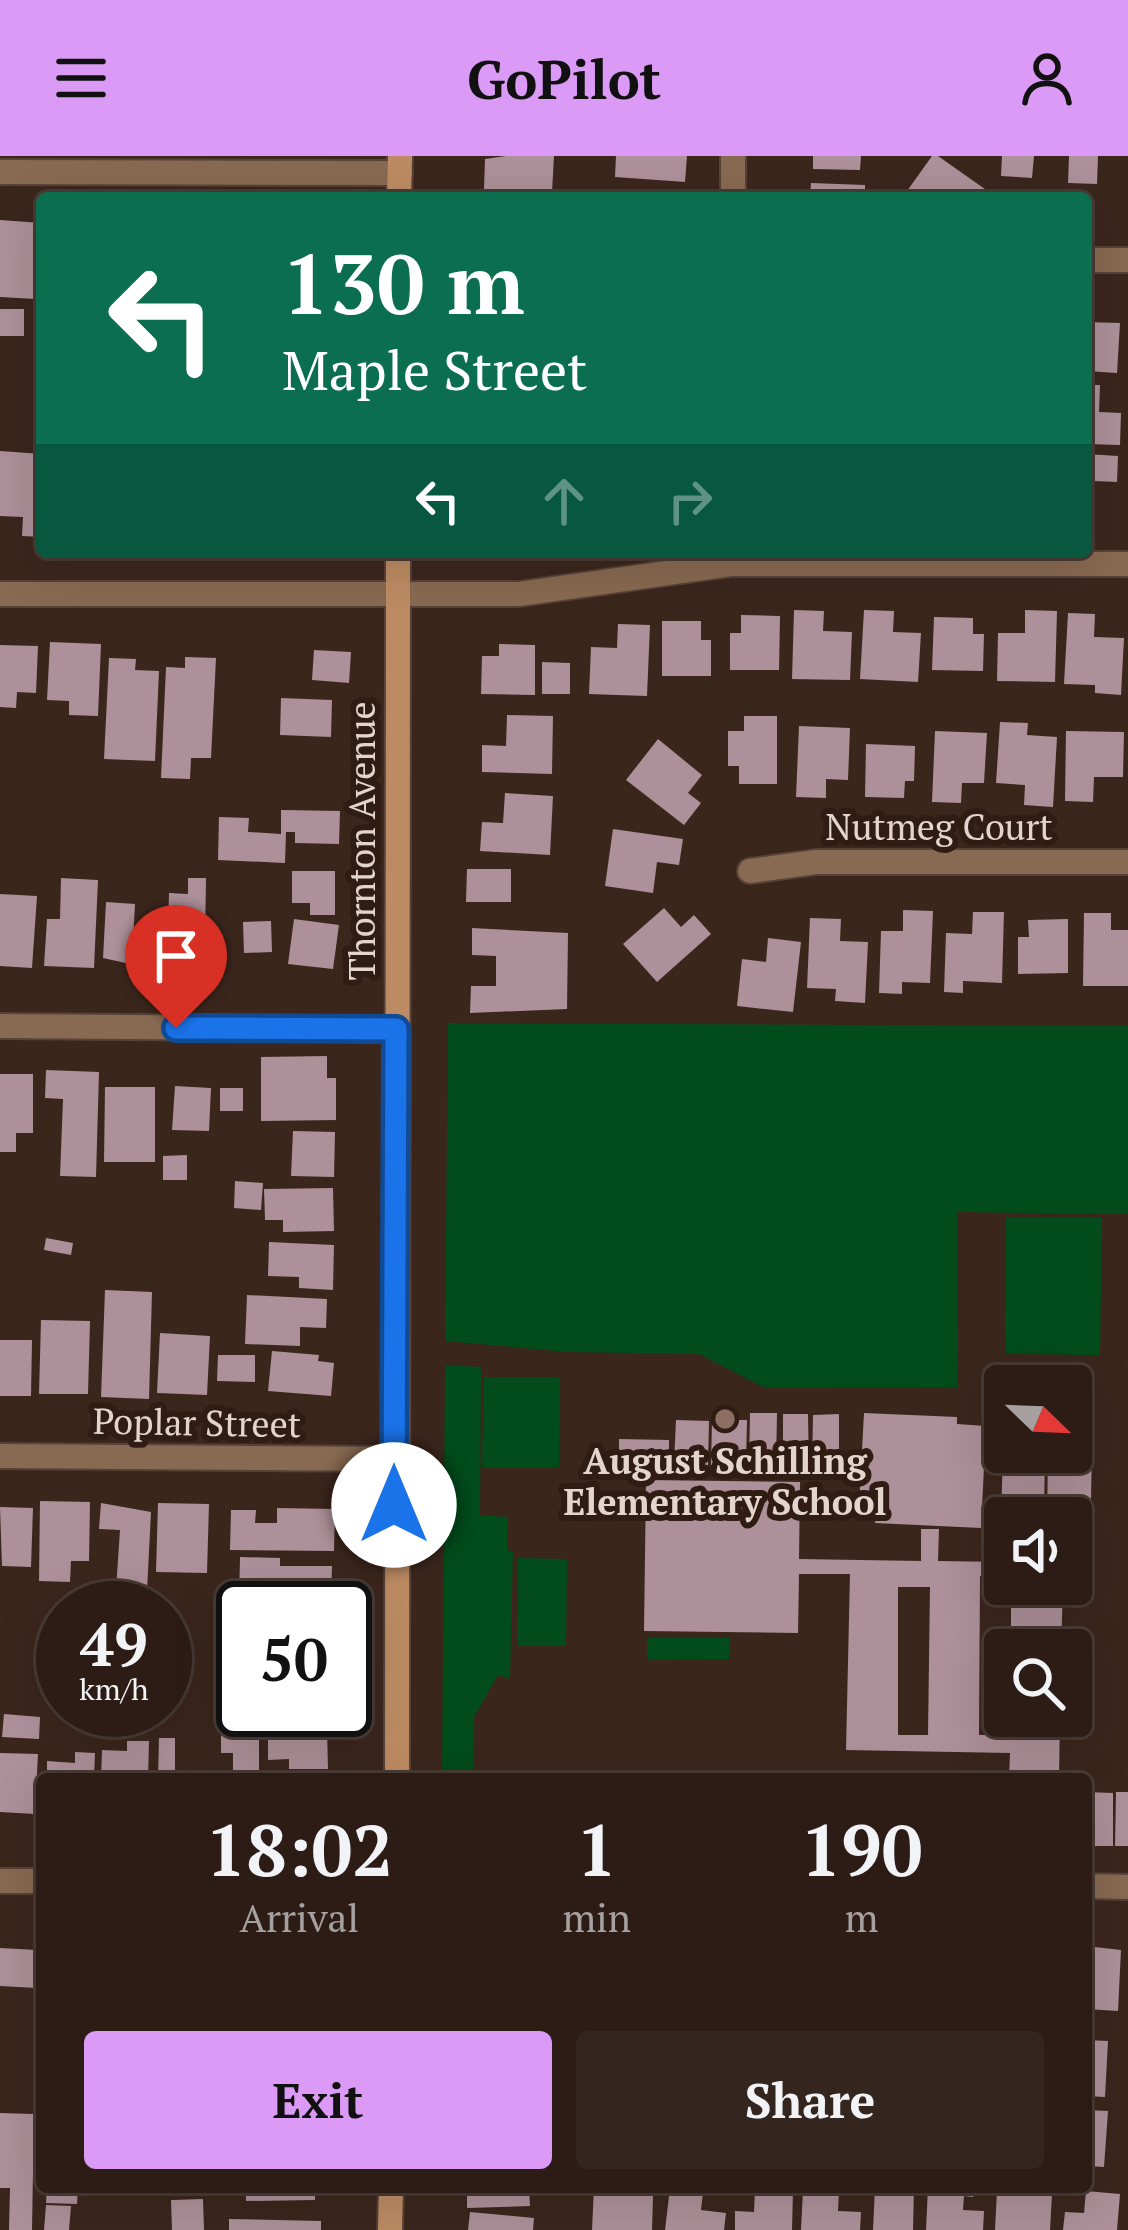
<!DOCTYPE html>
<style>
:root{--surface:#2c1c15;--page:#34251e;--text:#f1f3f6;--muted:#a6a1a0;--line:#483a34;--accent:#da9af6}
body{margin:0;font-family:"PT Serif",serif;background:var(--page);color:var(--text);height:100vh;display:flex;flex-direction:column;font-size:45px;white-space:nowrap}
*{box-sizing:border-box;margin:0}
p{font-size:39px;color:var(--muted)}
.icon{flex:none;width:66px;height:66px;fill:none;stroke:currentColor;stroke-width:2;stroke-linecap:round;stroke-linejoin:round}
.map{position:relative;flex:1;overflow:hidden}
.drawer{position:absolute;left:36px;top:1617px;width:1056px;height:420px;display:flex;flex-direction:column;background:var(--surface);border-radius:12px;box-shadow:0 12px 48px #0002,0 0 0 3px var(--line)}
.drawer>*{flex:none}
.banner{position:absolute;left:36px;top:36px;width:1056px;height:366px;border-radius:12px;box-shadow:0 12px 48px #0002,0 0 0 3px var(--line);background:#0b6e4f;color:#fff;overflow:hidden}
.needle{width:78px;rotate:113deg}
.buttons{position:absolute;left:984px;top:1209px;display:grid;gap:24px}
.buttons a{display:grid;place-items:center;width:108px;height:108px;border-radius:12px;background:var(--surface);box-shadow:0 12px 48px #0002,0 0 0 3px var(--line);font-size:60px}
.speed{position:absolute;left:36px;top:1425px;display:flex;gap:24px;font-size:60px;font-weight:700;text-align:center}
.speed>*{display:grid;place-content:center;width:156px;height:156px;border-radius:50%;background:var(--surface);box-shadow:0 12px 48px #0002,0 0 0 3px var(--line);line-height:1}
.speed small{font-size:30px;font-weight:400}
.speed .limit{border:6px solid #111;border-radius:18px;background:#fff;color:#111}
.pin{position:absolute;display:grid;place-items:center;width:102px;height:102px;color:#fff;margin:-123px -51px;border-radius:50% 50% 50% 0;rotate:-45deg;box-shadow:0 0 12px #0007}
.pin .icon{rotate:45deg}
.me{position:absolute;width:132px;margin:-66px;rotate:0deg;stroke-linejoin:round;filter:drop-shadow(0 0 9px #0008)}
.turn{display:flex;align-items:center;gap:42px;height:252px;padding:0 48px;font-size:54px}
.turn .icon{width:156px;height:156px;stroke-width:2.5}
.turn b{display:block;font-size:84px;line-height:102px}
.lanes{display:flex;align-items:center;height:114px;padding:0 48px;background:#0003;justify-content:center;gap:60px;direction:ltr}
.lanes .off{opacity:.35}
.eta{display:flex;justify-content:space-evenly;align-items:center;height:204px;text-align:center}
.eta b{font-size:72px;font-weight:600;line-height:84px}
.cta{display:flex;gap:24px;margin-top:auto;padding:24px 48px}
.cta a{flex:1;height:138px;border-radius:12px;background:var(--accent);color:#111;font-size:48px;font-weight:600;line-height:138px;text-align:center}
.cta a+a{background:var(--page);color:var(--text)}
header{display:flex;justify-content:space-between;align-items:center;height:156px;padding:0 48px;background:var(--accent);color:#111;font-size:54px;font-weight:600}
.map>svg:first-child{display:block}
</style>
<header><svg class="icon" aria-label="menu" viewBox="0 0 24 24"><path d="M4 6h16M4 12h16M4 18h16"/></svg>GoPilot<svg class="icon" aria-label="person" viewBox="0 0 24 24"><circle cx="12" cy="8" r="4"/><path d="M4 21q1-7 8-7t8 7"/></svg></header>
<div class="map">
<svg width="1128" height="2074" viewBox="0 0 1128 2074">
<rect width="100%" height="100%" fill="#3b261c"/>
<path fill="#024b1a" d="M448,867L1128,870V1058L957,1056L958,1231L765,1232L699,1198L567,1196L445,1185Z
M1006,1062H1102L1100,1199L1005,1198Z
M445,1209L481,1211L480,1359L508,1361L507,1394L513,1395L510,1523L498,1519L474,1561V1623L442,1621Z
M484,1221H560L559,1312H482Z
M518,1402L567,1403L566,1490H517Z
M647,1482H729V1503L647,1504Z"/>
<path fill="#ad9099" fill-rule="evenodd" d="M506,0H554L552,36L484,33L485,3Z
M616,0H687L685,26L615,21Z
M813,0H861L860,14L813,13Z
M932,0H938L992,38L902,42Z
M1002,0H1034L1032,22L1001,20Z
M1069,0H1098L1097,28L1068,27Z
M811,27L865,29V42H810Z
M611,34L687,38V42H611Z
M0,64L41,67L36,143L0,141Z
M0,153H24V180H0Z
M1086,166L1120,167L1117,217L1086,215Z
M1086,229H1100L1099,256L1121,257L1120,289L1086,288Z
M0,295L42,298V381L22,380L23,361L0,360Z
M1086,298L1118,300L1117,326L1094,325L1092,357L1086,356Z
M794,454L824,455L823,475L852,476L850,524L792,523Z
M864,454L894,455L893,476L921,477L918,526L860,523Z
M1025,454L1057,455L1055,526L997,525L998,477H1025Z
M1068,457L1095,458L1094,481L1124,482L1121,539L1095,537V529L1064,528Z
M741,459L780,460L779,514H730V477H741Z
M934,461L973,462V478H984L983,515L932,514Z
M662,465H701V484H711V520H662Z
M618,468L650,469L647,540L589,538L591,491L617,492Z
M50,486L101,488L98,560L69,559V545L47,544Z
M499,488L535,489V539L481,538L482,500H499Z
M0,489L38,490L36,537L17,536L16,552L0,551Z
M314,494L351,496L349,527L312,524Z
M185,501L216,502L211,602H191L190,623L161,622L166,511L185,512Z
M109,502L136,503L135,514L159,515L155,605L104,603Z
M542,506L570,507V538H542Z
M281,542L332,544L331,581L280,579Z
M507,559L553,560L552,618L482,616V589L506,590Z
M744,560H777V628H739V610H728V575H744Z
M1000,566L1028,567L1027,579L1057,581L1053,651L1024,649L1025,629L996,627Z
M799,570L850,572L848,624L826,623V642L796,641Z
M935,575L987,577L984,627H962L961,647L932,646Z
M1066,575L1124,576L1123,621H1094L1093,646L1065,645Z
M658,583L702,619L688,637L701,647L684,669L626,624Z
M866,588L915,590L914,625H905L904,642L865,641Z
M505,637L553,640L550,699L480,695L482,666L503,667Z
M281,654L340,655L339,688L295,687V676H286L285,707L218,704L219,661L249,662L248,676L281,678Z
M613,673L683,683L679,709L657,706L653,737L605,730Z
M467,713H511V746H466Z
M292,715H335V759H310V747H292Z
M61,722L98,724L94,812L44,810L47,763H60Z
M188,722H206L205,784H199L198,809H167L169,737L188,738Z
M0,738L37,740L32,812L0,810Z
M106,746L135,748L133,785L154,786L153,813L103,802Z
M664,752L681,771L694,759L711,778L657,826L623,788Z
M903,754L933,755L930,827L902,826V838L879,837L881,775H903Z
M973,756H1004L1002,827L963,825V837L944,836L946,777L972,778Z
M1084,757H1111V774H1128V830H1083Z
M810,762L841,763L840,785L868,786L865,847L835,845L836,833L807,832Z
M294,763L339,769L333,813L288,808Z
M1068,763V817L1018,818V781H1029L1028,764Z
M271,765L272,796L244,797L243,766Z
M472,772L568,777L567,853L470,857L471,830H496V800L472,799Z
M768,782L801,786L793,856L737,850L742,803L766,806Z
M327,900V922H336V964L261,965V901Z
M46,914L99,916L96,1021L60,1020L63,943L45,942Z
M0,918H33V977H16V996H0Z
M175,930L211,932L209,975L172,974Z
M105,931H155V1006H104Z
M220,932H243V955H220Z
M293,975L335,976L334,1021L291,1020Z
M187,999V1024H163V1000Z
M235,1025L263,1027L261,1054L234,1052Z
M333,1032L334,1075L283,1076V1064H265L264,1033Z
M46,1082L73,1087L71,1099L44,1094Z
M269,1086L334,1089L333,1134L299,1132V1121L268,1120Z
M105,1134L152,1136L149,1243L101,1241Z
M247,1139L327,1143L326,1172L300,1171V1190L245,1188Z
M41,1164L90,1165L88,1238H39Z
M160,1177L210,1180L207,1239L157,1237Z
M0,1184H32L31,1240H0Z
M272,1195L319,1199L318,1205L334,1207L331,1240L268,1235Z
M218,1199H255V1226L217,1225Z
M750,1257H777L776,1310H749Z
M864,1257L957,1261V1268L986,1270L981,1372L875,1367L876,1351L859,1350Z
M783,1258H808L809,1311H783Z
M839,1258V1311H812L813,1259Z
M676,1264L709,1265L708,1309L674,1308Z
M712,1264H747L746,1309H711Z
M619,1283L669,1284V1298L619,1296Z
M1071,1289L1092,1290L1090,1396L1071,1395V1362H1047L1048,1296H1071Z
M1003,1296H1045L1044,1362H1001Z
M646,1324L800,1326L799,1403L921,1405V1373H939L938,1405L1005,1406V1420H980L979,1579H1010V1560H1060L1059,1623H1009L1010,1597L846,1594L850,1418H799L798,1477L644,1475ZM898,1431H930L928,1579H898Z
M40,1345L90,1346L89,1405H71L70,1426L39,1425Z
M101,1347L151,1356L147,1435L116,1433L120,1374L99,1373Z
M158,1347L209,1348L207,1417L156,1416Z
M0,1351L33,1352L31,1411L2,1410Z
M277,1352L335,1353L334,1395L230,1394L231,1354H256L255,1367H277Z
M240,1401L280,1402V1410H332L331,1446L239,1445Z
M1011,1428H1063L1061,1494H1011Z
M45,1478H63V1509L44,1508Z
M4,1558L40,1561L39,1583L2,1581Z
M221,1571H259V1623L233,1622V1597H221Z
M327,1572L328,1613H289V1603L268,1604V1573Z
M159,1582H175V1623H158Z
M127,1585H149L148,1623H101L102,1594L127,1595Z
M75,1596L95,1597L94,1623H47V1605L75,1607Z
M0,1597L38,1598L35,1658L0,1656Z
M1086,1636L1113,1637V1690H1086Z
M1116,1636H1128V1690H1115Z
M1086,1790L1121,1794L1118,1855L1086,1853Z
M0,1792L37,1794L36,1832L0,1830Z
M1086,1884L1108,1885L1105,1941L1086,1940Z
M1086,1954L1108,1955L1104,2011L1086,2010Z
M0,1957L34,1958L32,2074H9L10,2032H0Z
M47,2031H78L77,2048L46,2047Z
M246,2031H315V2044L246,2045Z
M467,2031H529L530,2050L467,2052Z
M594,2031H624V2039L653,2040L652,2074H592Z
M875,2031H914L913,2074H873Z
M928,2031H973V2041L964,2040L963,2054L984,2055L983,2074H926Z
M670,2032L703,2036L701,2054L726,2057L724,2074H665Z
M755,2033L793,2034L792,2074H735V2055L754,2056Z
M803,2034L839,2036L838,2055L861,2056L860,2074H801Z
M997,2035L1052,2038L1050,2074H995Z
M1086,2035L1120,2038L1117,2074H1063L1065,2056L1084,2057Z
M203,2043L204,2074H172L171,2044Z
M46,2049L71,2050L69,2074H44Z
M470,2056L534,2062L533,2074H468Z
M229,2063L321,2065V2074H229Z"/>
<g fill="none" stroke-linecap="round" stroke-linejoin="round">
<defs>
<path id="street" d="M0,16L400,17
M733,42V0
M1086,104H1128
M0,438H519L731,408H1128
M750,715L816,706H1128
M0,870L396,873
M0,1300L393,1303
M0,1725H42
M1086,1730L1128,1731"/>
<path id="secondary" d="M399,42L400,0
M397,1623L398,396
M390,2074L391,2031"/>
</defs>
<use href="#street" stroke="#564238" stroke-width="28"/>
<use href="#secondary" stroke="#564238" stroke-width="28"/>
<use href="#street" stroke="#886951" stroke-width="24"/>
<use href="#secondary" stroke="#bc8b63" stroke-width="24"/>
</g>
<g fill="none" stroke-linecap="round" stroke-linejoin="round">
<defs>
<path id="route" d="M176,872L396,873L394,1349"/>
</defs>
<use href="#route" stroke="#114b97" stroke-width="30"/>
<use href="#route" stroke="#1a73e8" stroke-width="21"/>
</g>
<circle fill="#8d6e63" stroke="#301c13" stroke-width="4.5" cx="725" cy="1263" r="12"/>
<g text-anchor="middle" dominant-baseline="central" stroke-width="12" stroke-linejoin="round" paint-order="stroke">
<g font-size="36" fill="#e3d4ce" stroke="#301c13">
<text x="939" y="670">Nutmeg Court</text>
<text transform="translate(361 685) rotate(-90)">Thornton Avenue</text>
<text transform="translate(197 1266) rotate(1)">Poplar Street</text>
</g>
<g font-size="36" font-weight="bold" fill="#e3d4ce" stroke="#301c13">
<text x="725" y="1304">August Schilling<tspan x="725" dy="41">Elementary School</tspan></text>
</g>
</g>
</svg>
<div class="buttons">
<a><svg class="needle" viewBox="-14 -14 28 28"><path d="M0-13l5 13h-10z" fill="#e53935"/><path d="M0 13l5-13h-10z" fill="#a6a1a0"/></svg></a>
<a><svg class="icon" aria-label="sound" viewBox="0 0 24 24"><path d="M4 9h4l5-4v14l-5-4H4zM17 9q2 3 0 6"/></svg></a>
<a><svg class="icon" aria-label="search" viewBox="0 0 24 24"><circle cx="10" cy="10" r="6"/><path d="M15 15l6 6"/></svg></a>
</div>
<div class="speed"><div>49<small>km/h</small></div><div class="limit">50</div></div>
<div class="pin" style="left:176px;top:872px;background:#d93025"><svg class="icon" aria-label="arrive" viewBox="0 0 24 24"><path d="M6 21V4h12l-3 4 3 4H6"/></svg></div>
<svg class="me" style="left:394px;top:1349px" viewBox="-20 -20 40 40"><circle r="19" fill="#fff"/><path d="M0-13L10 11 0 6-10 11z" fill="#1a73e8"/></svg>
<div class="banner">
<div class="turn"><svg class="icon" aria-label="left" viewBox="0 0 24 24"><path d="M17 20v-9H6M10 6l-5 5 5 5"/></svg><div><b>130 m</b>Maple Street</div></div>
<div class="lanes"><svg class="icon" aria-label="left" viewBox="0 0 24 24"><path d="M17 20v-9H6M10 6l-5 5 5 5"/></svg><svg class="icon off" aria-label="ahead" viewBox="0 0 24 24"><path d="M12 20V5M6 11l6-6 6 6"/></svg><svg class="icon off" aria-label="right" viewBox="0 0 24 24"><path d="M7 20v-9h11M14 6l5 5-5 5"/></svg></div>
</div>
<section class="drawer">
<div class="eta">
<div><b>18:02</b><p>Arrival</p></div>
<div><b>1</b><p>min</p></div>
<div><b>190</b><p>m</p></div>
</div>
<div class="cta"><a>Exit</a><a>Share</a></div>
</section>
</div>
